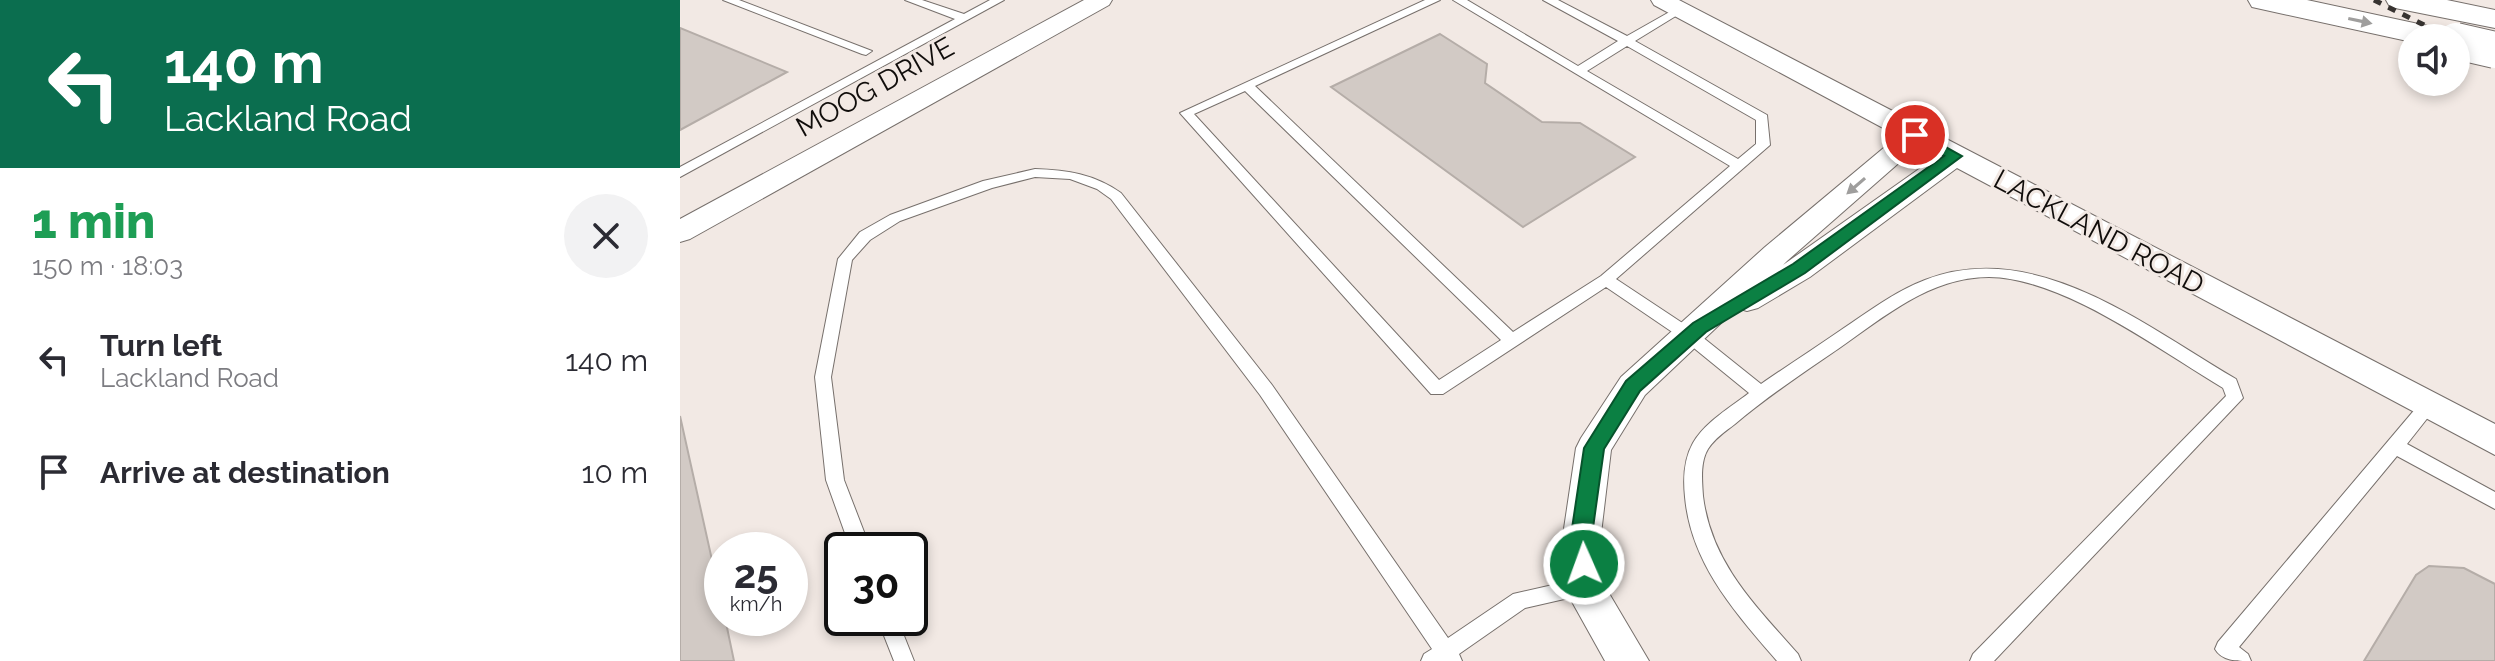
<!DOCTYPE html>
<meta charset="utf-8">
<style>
:root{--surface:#fff;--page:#f2f2f3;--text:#2b2b33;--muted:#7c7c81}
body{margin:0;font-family:Raleway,sans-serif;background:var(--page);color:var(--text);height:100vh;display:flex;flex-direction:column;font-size:30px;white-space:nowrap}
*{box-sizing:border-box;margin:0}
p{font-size:26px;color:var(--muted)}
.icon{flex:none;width:44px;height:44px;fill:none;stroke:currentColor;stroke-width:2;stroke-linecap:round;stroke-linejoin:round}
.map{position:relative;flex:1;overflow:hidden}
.panel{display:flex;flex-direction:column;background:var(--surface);width:680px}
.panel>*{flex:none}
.hud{background:#0b6e4f;color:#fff;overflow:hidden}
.fabs{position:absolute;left:1718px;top:24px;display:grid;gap:16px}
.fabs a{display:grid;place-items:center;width:72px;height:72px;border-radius:50%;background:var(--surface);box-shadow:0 4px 12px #0003;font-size:40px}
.speed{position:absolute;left:24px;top:532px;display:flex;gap:16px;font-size:40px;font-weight:700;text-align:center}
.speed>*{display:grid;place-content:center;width:104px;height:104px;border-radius:50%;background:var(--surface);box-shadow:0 4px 12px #0003;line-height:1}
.speed small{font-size:20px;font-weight:400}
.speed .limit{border:4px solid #111;border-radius:12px;background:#fff;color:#111}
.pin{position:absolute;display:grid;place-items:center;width:68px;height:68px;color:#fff;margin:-34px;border:4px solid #fff;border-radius:50%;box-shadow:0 2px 8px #0007}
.me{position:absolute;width:88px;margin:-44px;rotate:358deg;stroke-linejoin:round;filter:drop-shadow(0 0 6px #0008)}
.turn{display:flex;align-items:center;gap:28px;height:168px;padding:0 32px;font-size:36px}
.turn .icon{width:104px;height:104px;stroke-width:2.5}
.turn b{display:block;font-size:56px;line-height:68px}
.round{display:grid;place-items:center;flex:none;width:84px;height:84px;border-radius:42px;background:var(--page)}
.overview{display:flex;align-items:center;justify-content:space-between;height:136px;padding:0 32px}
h1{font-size:48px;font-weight:800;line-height:60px;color:#1e9e55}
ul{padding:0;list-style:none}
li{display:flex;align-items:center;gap:24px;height:112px;padding:0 32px}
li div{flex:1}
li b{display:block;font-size:30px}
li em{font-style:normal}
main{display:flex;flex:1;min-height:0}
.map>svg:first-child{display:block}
</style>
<main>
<section class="panel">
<div class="hud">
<div class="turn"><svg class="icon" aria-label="left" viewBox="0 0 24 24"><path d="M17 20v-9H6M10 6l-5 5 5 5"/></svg><div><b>140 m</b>Lackland Road</div></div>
</div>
<div class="overview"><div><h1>1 min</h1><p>150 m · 18:03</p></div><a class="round"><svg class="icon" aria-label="close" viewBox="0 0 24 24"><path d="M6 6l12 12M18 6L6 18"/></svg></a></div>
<ul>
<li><svg class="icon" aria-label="left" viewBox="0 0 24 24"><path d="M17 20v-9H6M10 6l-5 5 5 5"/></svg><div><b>Turn left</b><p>Lackland Road</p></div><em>140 m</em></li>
<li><svg class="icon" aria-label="arrive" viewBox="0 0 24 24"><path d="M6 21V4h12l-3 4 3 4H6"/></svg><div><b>Arrive at destination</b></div><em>10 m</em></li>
</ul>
</section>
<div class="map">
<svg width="1815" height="661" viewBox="0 0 1815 661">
<rect width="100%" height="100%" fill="#f2e9e4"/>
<path fill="#d2cac5" stroke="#b5ada8" stroke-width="2" d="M0,28L107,72L0,130Z
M760,34L807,64L805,83L862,122L900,123L955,157L843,227L651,87Z
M0,416L42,605V618H45L54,661H0Z
M1749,566L1784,568L1815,584V661H1684L1736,575Z"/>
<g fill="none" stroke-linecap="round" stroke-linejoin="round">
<defs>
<path id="lane" d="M43,0H59L192,51L186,55L182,54Z
M225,0H242L284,14L310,0H324L0,177V167L275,19Z
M745,0H760L575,86L833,332L921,276L1050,166L773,0H787L898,66L938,41L863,0H878L947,36L1000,6L1006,9L1004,11L955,41L1087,115L1090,145L936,279L1016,332L1081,384C1107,366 1135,348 1161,330C1188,312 1214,292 1245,280C1356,237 1465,326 1556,379L1563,398L1314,661H1290L1293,654L1546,396L1543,388C1479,350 1384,278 1309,277C1250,277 1204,317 1158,349C1123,373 1088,396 1055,424C1046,431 1035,438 1028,449C1020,462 1022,481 1023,496C1031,563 1076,606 1118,654L1121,661H1097C1055,612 1011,564 1005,497C1003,478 1004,459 1013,443C1025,422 1051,407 1069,393L1004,340L926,287L763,394H751L500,113ZM947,46L1076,120V144L1058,159L907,71ZM565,91L821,340L759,380L514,114Z
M355,169C387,170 414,174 441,193L592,385L768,638L833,594L908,577L915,580L918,586L915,592L845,608L779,654L782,661H741L744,654L752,649L580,395L431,199L417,189L390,179L355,177L312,188L220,221L190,240L172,260L151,377L164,480L191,550H171L146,480L135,377L158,259L180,232L210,215L303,181Z
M1748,399L1754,401L1757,406L1727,444L1815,492V509L1717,456L1559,647L1568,654L1571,661C1556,661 1542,661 1535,649L1538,642L1742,401Z
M197,618H217L234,661H214Z"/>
<path id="street" d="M404,0H432L429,5L10,239L0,242V219Z
M971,0H999L1815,424V455L1277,168L1130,277L1078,308L1067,311L1057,308L965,395L931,450L920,542L930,595L969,661H925L891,600L882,542L896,448L901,438L941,377L1085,247L1218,136L974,5ZM1237,147L1256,157L1103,265L1107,261Z"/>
<path id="highway" d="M1568,0H1627L1771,31L1776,38H1732V42L1572,7Z
M1706,0H1767L1815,10V28L1710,7Z"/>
</defs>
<use href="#lane" stroke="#77706c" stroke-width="2"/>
<use href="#street" stroke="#77706c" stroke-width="2"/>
<use href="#highway" stroke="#77706c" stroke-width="2"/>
<use href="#lane" fill="#fff" fill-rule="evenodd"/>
<use href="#street" fill="#fff" fill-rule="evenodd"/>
<use href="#highway" fill="#fff" fill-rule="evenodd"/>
<path stroke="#373331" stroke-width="5" stroke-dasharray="8 8" stroke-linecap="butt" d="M1694,0L1770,38
M1776,41L1815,61"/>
<defs>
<path id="highway-bridge" d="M1776,41L1815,50"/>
</defs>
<use href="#highway-bridge" stroke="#77706c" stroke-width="38" stroke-linecap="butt"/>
<use href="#highway-bridge" stroke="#fff" stroke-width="36"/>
</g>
<defs><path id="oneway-solid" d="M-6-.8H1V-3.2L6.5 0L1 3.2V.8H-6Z" transform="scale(2)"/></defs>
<g fill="#9f9e9d">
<use href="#oneway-solid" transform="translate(1680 21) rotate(12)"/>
<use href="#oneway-solid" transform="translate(1176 186) rotate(139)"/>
</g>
<path fill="#0b8043" stroke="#07532c" stroke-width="2" d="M1235,130L1282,156L1125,273L1026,332L960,391L924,449L911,542L915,564L912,571L904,574L897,571L890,542L904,448L946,381L1013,323L1113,264L1264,156L1230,138V132Z"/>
<g text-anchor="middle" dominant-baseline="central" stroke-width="6" stroke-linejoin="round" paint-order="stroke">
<g font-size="28" fill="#100d0b" stroke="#f2e9e4">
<text transform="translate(195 87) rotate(-29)">MOOG DRIVE</text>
<text transform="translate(1419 232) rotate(28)">LACKLAND ROAD</text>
</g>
</g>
</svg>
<div class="fabs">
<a><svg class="icon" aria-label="sound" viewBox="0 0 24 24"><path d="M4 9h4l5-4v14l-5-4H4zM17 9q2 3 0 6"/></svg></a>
</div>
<div class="speed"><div>25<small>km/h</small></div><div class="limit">30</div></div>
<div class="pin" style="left:1235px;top:135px;background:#d93025"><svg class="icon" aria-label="arrive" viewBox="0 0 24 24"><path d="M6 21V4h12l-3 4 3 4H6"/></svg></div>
<svg class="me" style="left:904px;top:564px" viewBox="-20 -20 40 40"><circle r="17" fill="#0b8043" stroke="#fff" stroke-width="3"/><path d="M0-11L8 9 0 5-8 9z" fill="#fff"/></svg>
</div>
</main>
